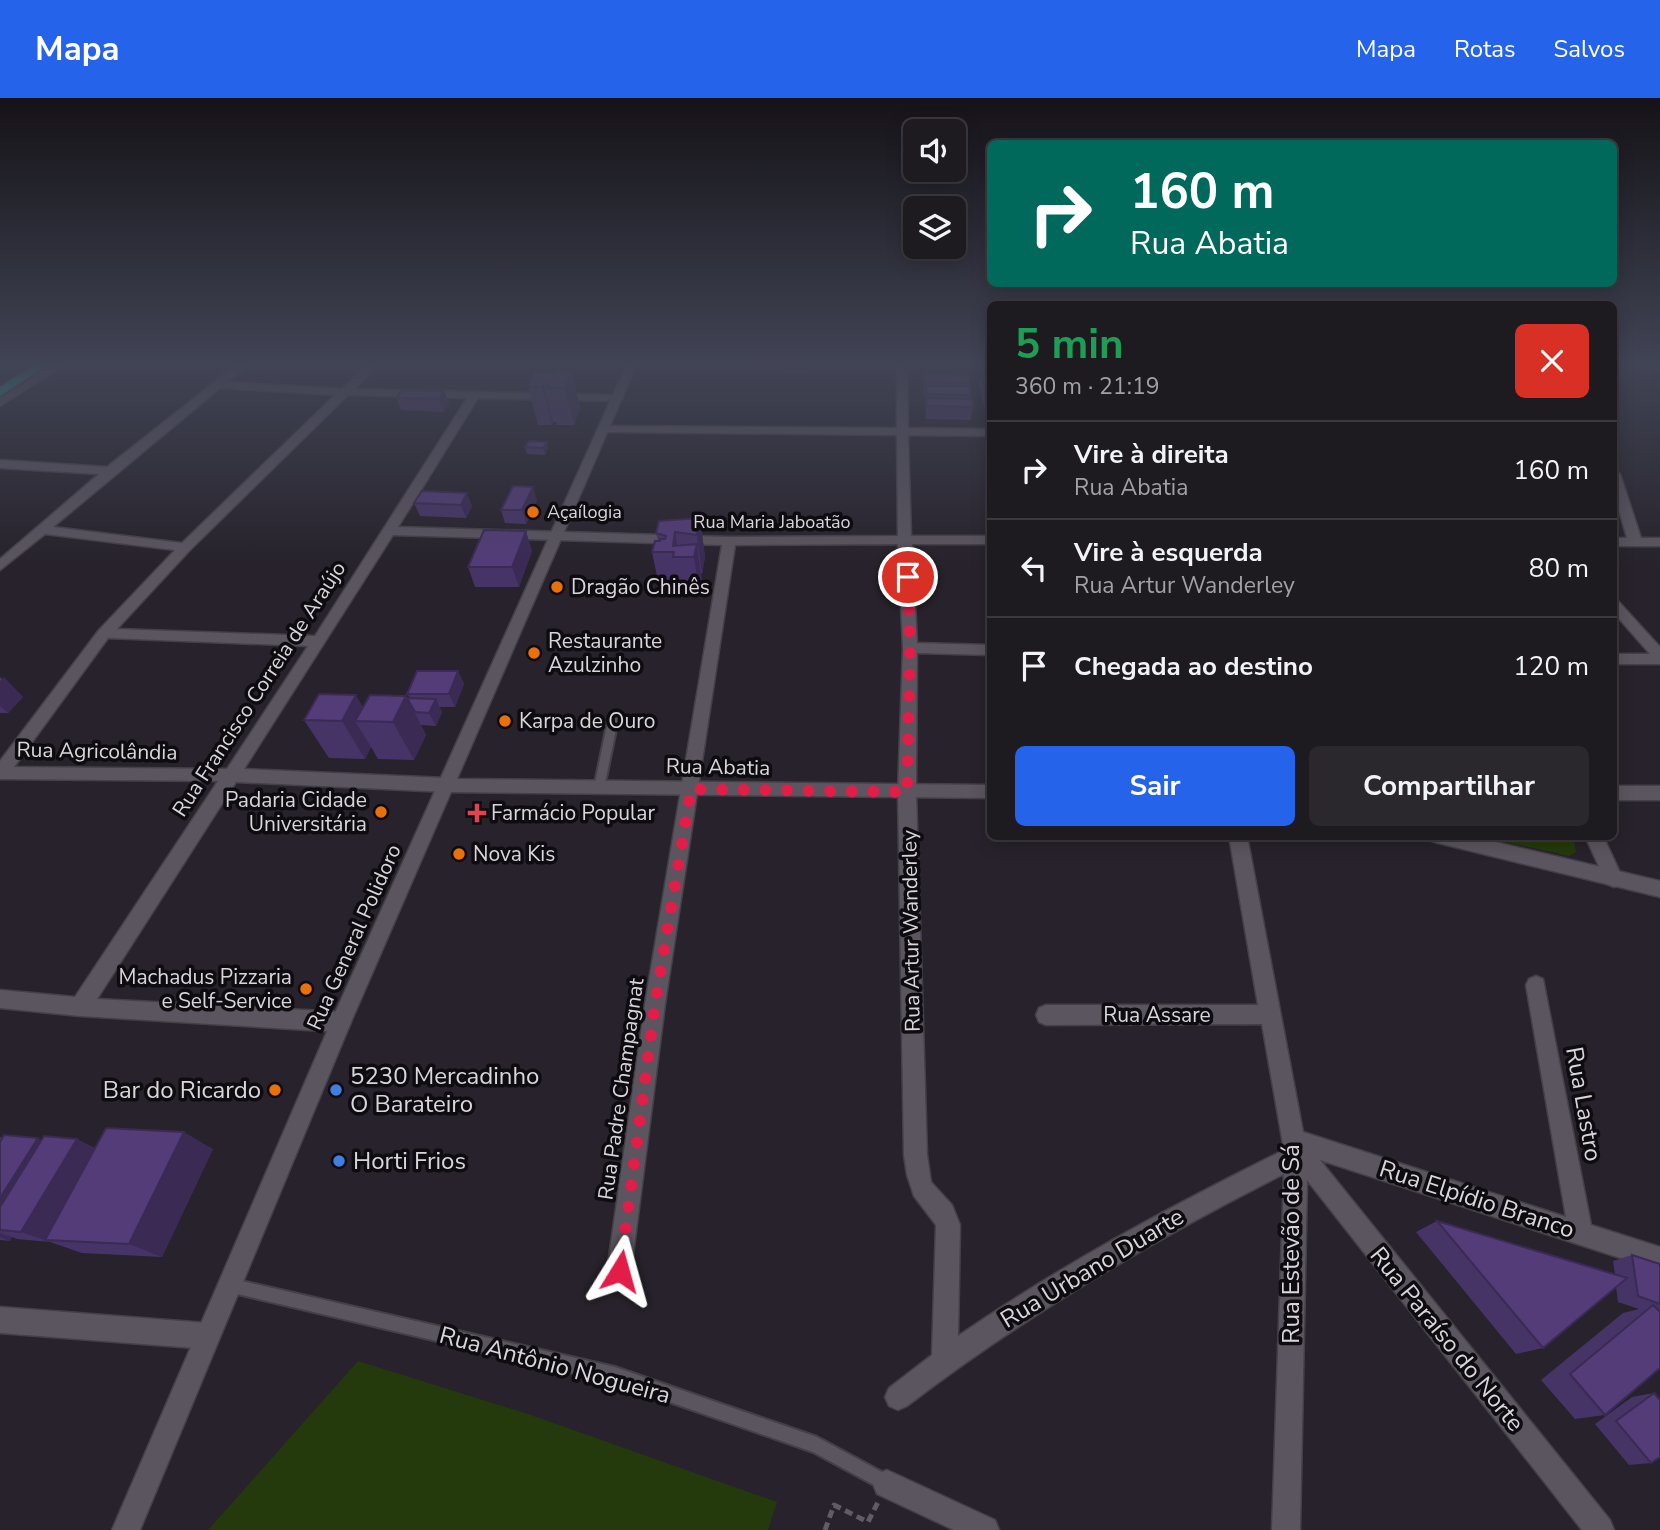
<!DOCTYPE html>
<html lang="pt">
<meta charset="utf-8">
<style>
:root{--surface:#1d1a20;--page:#2a272d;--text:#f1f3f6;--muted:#a0a1a5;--line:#3b383e;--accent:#2563eb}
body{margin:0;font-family:"Nunito Sans",sans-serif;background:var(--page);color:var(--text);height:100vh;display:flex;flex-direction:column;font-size:26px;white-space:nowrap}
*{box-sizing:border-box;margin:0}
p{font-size:23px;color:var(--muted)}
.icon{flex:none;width:38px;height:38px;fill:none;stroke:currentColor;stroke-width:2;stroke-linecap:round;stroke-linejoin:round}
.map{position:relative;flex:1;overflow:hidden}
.sheet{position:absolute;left:987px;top:203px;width:630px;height:539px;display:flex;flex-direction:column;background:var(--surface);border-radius:10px;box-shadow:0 4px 18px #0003,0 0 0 2px var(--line)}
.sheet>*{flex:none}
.top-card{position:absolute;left:987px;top:42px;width:630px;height:147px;border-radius:10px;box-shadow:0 4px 18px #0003,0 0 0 2px var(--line);background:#00695c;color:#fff;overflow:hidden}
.tools{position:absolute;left:903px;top:21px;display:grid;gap:14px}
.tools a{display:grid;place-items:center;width:63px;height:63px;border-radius:10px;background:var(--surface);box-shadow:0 4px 18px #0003,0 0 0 2px var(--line);font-size:35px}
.pin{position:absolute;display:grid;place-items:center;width:60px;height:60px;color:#fff;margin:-30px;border:4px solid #fff;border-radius:50%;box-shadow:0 2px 7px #0007}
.me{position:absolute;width:77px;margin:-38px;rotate:8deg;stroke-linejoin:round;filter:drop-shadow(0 0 5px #0008)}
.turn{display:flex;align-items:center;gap:24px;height:147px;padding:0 28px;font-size:32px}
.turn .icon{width:91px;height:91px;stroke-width:2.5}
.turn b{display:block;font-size:49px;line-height:60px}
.round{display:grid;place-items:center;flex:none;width:74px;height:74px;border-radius:10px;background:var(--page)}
.summary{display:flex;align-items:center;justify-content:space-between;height:119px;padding:0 28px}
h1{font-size:42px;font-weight:700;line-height:52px;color:#1e9e55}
.action{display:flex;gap:14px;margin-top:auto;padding:14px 28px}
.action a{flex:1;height:80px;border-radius:10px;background:var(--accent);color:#fff;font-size:28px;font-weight:700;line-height:80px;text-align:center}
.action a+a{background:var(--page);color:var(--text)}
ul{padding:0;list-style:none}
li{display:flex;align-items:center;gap:21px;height:98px;padding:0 28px;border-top:2px solid var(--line)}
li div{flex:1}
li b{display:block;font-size:26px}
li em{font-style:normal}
header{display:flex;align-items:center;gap:42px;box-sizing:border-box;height:98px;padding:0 35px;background:var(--accent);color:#fff}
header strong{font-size:33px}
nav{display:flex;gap:38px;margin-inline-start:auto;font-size:24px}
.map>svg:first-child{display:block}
</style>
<header>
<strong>Mapa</strong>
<nav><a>Mapa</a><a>Rotas</a><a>Salvos</a></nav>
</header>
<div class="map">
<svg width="1660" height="1432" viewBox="0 0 1660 1432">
<rect width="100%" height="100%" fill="#27222b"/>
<path fill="#243a0c" d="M1484,739H1573L1576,754L1569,758Z
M358,1263L528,1316L777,1404L768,1432H208Z"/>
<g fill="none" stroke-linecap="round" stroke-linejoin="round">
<defs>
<path id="service" d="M614,614L619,617L604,690L599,694L594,690L609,617Z
M229,1180L615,1269L817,1339L893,1380L895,1386L893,1392L887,1394L813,1354L615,1285L229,1194L224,1192L222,1187L224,1182Z"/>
<path id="minor" d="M235,268H246L227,284L342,291L366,268H377L355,291L617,297L623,300L617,303L478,300L398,429L729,439L898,438L897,337L603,334L597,331L603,328L897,330V268H907L908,330L990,331V338L908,337L911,438H990V446H912L917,545L990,547V557L917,555L916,694L927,1057L931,1084L952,1107L960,1127L958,1238C1061,1167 1171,1108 1284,1052L1262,926L1046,927L1039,924L1036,917L1039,910L1046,907H1258L1229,738H1247L1303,1034L1566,1119L1526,887L1529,881L1536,878L1543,881L1591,1127L1660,1149V1173L1320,1062L1610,1422L1614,1432H1582L1307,1082L1300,1432H1272L1284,1076C1151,1143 1025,1218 907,1308L898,1312L889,1308L885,1299L889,1290L932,1257L936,1127L914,1098L907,1077L904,1057L898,694L903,550L898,446L735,447L665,906L631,1173L628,1182L619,1185L610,1182L607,1173L645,906L722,447L393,437L244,671L446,680L452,682L455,687L452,692L446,694L236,684L97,901L341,914L348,917L351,924L348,931L341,934L80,918L0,910V892L75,899L218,683L0,681V663L99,532L175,452L45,436L0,472V461L99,376L0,370V362L107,369ZM220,290L335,297L182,445L53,429ZM348,297L467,300L315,538L117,531L190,452ZM108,540L308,548L227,671L14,669Z
M1614,372L1620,376L1641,440H1660V448H1614V440H1627L1614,395Z
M1614,502L1619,504L1660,549V566H1614V556H1650L1614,515Z
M1614,688H1660V702H1614Z
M1585,738H1603L1623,781L1621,786L1614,789L1607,786Z
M0,1209L207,1225L216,1229L220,1238L216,1247L207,1251L0,1235Z
M887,1372L995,1422L999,1432H954L877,1396L873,1386L877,1376Z"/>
<path id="tertiary" d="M626,268H636L457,681L990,687V700L451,694L351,924L140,1432H112L331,924Z
M1429,738H1470L1660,783V799L1438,745L1432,743Z"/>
<path id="secondary" d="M51,268H63L0,308V300Z"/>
<path id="trunk" d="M32,268H46L0,298V289Z"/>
</defs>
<use href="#service" stroke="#444047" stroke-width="4"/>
<use href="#minor" stroke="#444047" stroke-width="3"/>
<use href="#tertiary" stroke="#444047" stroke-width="3"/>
<use href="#secondary" stroke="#444047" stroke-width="3"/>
<use href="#trunk" stroke="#444047" stroke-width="4"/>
<path stroke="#615c64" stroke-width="5" stroke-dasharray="8 5" stroke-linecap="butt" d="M825,1432L834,1407L868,1424L878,1404"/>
<use href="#service" fill="#5b555f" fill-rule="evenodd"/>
<use href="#minor" fill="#5b555f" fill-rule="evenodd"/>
<use href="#tertiary" fill="#5b555f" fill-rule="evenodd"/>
<use href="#secondary" fill="#5b555f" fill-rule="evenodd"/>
<use href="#trunk" fill="#16bca3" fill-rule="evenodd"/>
</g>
<path fill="#473467" d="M779,268H809V275H779Z
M572,273L580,310L574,327H557L556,324H553L552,327H538L528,289L554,275Z
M924,276L969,285V288L971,297V301L973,309L971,322L926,321L925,297H923V289Z
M981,276H990V311H985L979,289Z
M444,293L449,306L443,314L401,312L396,300Z
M525,349L548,350L545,357L527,356Z
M422,393L472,408L466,420L420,418L414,405Z
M537,402L526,426L505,425L501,412Z
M700,420L705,459L702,476H701L702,485L700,498H680L679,493H660L652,454L658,443L656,435Z
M532,453L519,489H475L468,469Z
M458,573L464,586L455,609H439L442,614L436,628L421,627L426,637L414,662L378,661L371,649L365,661L329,660L304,622L410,600L407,596Z
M0,579L23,599L8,615H0Z
M0,1039L2,1040L42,1042L95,1050L213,1051L162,1159L82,1155L50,1144L17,1141L12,1139L10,1143L0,1142Z
M1437,1123L1615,1176L1613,1163L1632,1157L1660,1166V1270L1605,1317L1575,1321L1541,1282L1623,1215L1639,1211L1618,1204L1616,1189L1543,1250L1516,1256L1416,1134Z
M1654,1295L1651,1365L1629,1367L1595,1326L1632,1299Z"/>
<path fill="#3a2a54" d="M572,273L580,310L574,327L565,290Z
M544,286L553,324L552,327L542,289Z
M444,293L449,306L443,314L439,301Z
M547,344L548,350L545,357L543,350Z
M533,389L537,402L526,426L522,412Z
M467,395L472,408L466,420L461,407Z
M700,420L705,459L702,476L697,437Z
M526,433L532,453L519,489L512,469Z
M675,434L679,459L673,448Z
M697,446L702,485L700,498L694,459Z
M458,573L464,586L455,609L449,596Z
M4,579L23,599L8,615L0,608V583Z
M356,597L371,623H355L371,649L365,661L342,623Z
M406,598L426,637L414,662L393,624Z
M436,601L442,614L436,628L429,615Z
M184,1034L213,1051L162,1159L129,1146Z
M38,1040L64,1053L0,1132V1100Z
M77,1041L103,1054L45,1142L50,1144L21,1134Z
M0,1135L12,1139L10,1143L0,1139Z"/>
<path fill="#533c78" stroke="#3a2a54" stroke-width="2" d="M535,273L554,275L555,273H572L565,290H547L548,286H544L542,289H528Z
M924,276L968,277L969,285L924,284Z
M981,276H990V299H987Z
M925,288H970L971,297L926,296Z
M402,292L444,293L439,301L396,300Z
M926,300L972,301L973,309L927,308Z
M529,343L547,344L543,350L525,349Z
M513,388L533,389L522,412H501Z
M422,393L467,395L461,407L414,405Z
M700,420L697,437L675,434L673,448L697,446L694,459H673L674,454H652L655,443H660V441H665L666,438L656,435L659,423Z
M484,432L526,433L512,469H468Z
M417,573H458L449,596H407Z
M319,596L356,597L342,623L304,622Z
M370,597L406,598L393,624L355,623Z
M407,600L436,601L429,615L415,614Z
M106,1030L184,1034L129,1146L45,1142Z
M4,1037L38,1040L0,1100V1044Z
M44,1038L77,1041L21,1134L0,1132V1109Z
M1437,1123L1627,1180L1543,1250Z
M1632,1157L1660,1166V1206L1638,1198Z
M1653,1207L1660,1214V1270L1605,1317L1570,1276Z
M1654,1295L1660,1302V1359L1651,1365L1616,1323Z"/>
<linearGradient id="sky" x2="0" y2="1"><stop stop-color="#151318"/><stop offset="0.57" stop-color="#414455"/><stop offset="1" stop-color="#414455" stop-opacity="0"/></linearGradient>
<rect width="1660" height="468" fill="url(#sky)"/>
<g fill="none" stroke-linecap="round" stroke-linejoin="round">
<path stroke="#e11d48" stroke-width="12" stroke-dasharray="0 21.6" d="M620,1173L655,906L691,691L907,694L910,550L908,479"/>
</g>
<g fill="#e8710a" stroke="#0e0c10" stroke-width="2.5">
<circle cx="533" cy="414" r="7"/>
<circle cx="557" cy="489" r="7"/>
<circle cx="534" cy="555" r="7"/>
<circle cx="505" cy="623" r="7"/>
<circle cx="381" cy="714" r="7"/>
<circle cx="459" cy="756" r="7"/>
<circle cx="306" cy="891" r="7"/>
<circle cx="275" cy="992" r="7"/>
</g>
<path fill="#e0444e" stroke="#0e0c10" stroke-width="2.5" d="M473.5 704.5h7v7h7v7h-7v7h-7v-7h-7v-7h7z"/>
<g fill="#3f7fe0" stroke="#0e0c10" stroke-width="2.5">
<circle cx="336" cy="992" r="7"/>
<circle cx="339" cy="1063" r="7"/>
</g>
<g text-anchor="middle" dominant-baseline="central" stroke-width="7" stroke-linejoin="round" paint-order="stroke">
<g font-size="18" fill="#d9d5db" stroke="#0e0c10" text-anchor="start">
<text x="547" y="414">Açaílogia</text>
</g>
<g font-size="18" fill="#d9d5db" stroke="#0e0c10">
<text x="772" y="424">Rua Maria Jaboatão</text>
</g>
<g font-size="21" fill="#d9d5db" stroke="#0e0c10" text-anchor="start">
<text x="571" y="489">Dragão Chinês</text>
<text x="548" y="543">Restaurante<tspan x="548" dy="24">Azulzinho</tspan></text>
<text x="519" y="623">Karpa de Ouro</text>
<text x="367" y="702" text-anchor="end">Padaria Cidade<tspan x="367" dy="24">Universitária</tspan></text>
<text x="491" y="715">Farmácio Popular</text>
<text x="473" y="756">Nova Kis</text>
<text x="292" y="879" text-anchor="end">Machadus Pizzaria<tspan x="292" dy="24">e Self-Service</tspan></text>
</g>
<g font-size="21" fill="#d9d5db" stroke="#0e0c10">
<text transform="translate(259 591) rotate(-57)">Rua Francisco Correia de Araújo</text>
<text transform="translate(97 653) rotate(1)">Rua Agricolândia</text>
<text transform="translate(718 669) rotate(1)">Rua Abatia</text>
<text transform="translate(911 833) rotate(-91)">Rua Artur Wanderley</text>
<text transform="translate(354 839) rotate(-66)">Rua General Polidoro</text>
<text x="1157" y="917">Rua Assare</text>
<text transform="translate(621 991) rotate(-82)">Rua Padre Champagnat</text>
</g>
<g font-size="24" fill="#d9d5db" stroke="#0e0c10" text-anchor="start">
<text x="350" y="978">5230 Mercadinho<tspan x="350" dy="28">O Barateiro</tspan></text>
<text x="261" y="992" text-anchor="end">Bar do Ricardo</text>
<text x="353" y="1063">Horti Frios</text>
</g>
<g font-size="24" fill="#d9d5db" stroke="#0e0c10">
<text transform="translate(1584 1006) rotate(80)">Rua Lastro</text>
<text transform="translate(1477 1101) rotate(18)">Rua Elpídio Branco</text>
<text transform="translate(1291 1146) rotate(-90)">Rua Estevão de Sá</text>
<text transform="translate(1092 1170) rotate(-31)">Rua Urbano Duarte</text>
<text transform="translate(1447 1241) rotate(51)">Rua Paraíso do Norte</text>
<text transform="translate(555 1267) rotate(15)">Rua Antônio Nogueira</text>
</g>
</g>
</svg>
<div class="tools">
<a><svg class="icon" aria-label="sound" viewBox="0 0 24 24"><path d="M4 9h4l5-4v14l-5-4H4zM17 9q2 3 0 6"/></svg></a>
<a><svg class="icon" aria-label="layers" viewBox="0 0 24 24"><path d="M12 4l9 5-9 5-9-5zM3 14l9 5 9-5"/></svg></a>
</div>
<div class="pin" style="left:908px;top:479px;background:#d93025"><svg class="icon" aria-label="arrive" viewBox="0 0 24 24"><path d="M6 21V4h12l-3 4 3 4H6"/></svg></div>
<svg class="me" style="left:620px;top:1173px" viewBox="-20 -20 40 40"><path d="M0-17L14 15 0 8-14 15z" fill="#e11d48" stroke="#fff" stroke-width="4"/></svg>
<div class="top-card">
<div class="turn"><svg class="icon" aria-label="right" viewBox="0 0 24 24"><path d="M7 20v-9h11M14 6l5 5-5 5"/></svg><div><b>160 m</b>Rua Abatia</div></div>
</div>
<section class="sheet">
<div class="summary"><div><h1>5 min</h1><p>360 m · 21:19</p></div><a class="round" style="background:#d93025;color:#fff"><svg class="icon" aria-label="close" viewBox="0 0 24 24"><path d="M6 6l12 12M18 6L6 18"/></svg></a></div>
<ul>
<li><svg class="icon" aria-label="right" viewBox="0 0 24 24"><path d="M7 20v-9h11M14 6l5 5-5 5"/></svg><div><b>Vire à direita</b><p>Rua Abatia</p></div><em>160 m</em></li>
<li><svg class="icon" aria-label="left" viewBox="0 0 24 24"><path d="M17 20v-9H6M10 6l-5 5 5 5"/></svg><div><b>Vire à esquerda</b><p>Rua Artur Wanderley</p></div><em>80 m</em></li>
<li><svg class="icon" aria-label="arrive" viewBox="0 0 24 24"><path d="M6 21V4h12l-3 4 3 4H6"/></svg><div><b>Chegada ao destino</b></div><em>120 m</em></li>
</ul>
<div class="action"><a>Sair</a><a>Compartilhar</a></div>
</section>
</div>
